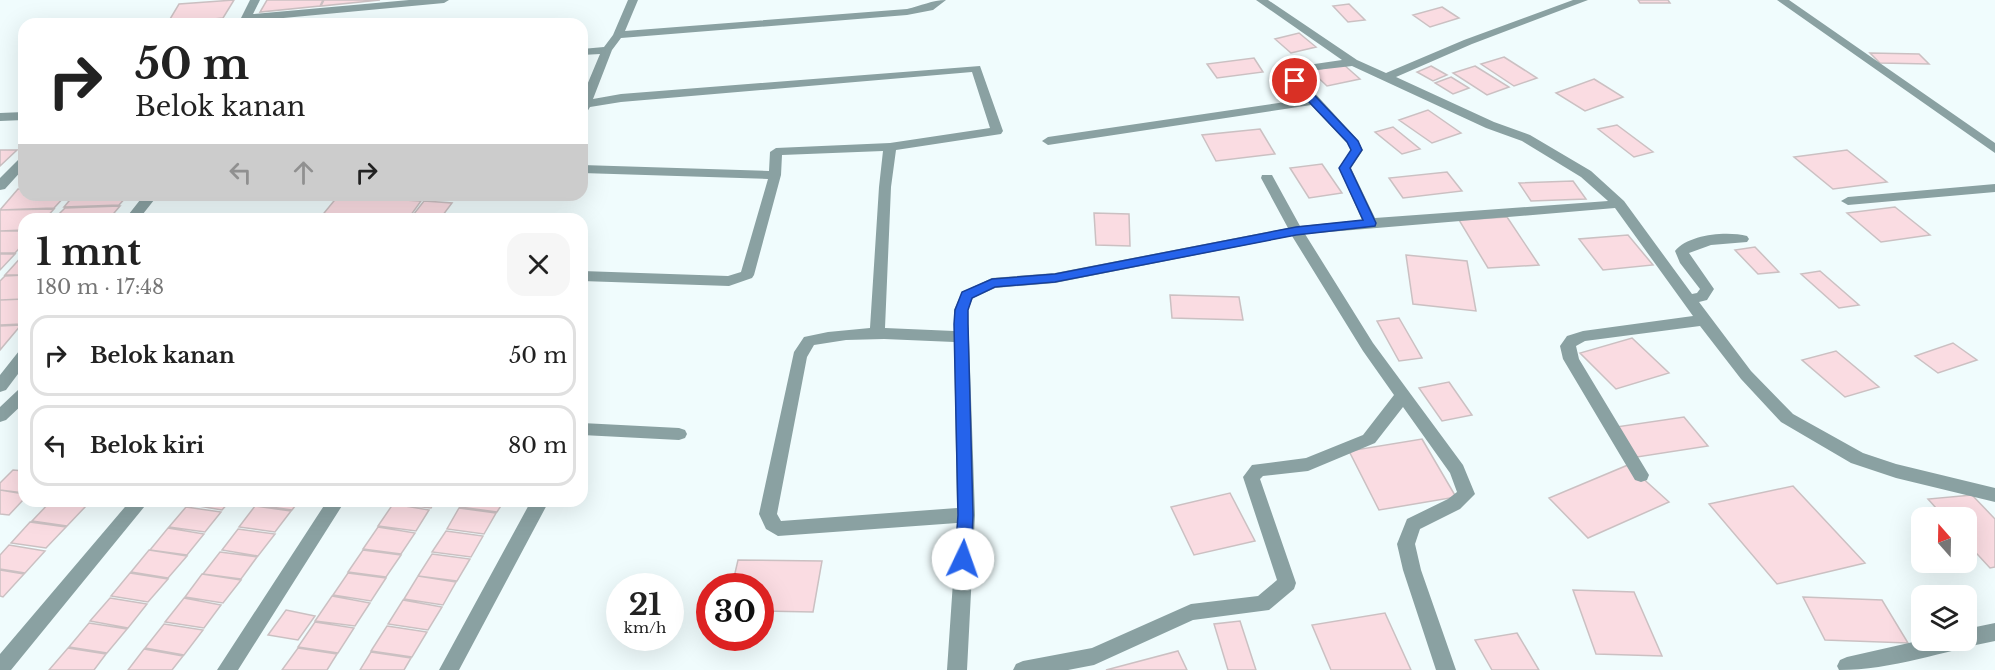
<!DOCTYPE html>
<html lang="id">
<meta charset="utf-8">
<style>
:root{--surface:#fff;--page:#f6f6f6;--text:#222;--muted:#767676;--line:#e0e0e0}
body{margin:0;font-family:"Libre Baskerville",serif;background:var(--page);color:var(--text);height:100vh;display:flex;flex-direction:column;font-size:22px;white-space:nowrap}
*{box-sizing:border-box;margin:0}
p{font-size:20px;color:var(--muted)}
.icon{flex:none;width:33px;height:33px;fill:none;stroke:currentColor;stroke-width:2;stroke-linecap:round;stroke-linejoin:round}
.map{position:relative;flex:1;overflow:hidden}
.sheet{position:absolute;left:18px;top:213px;width:570px;height:294px;display:flex;flex-direction:column;background:var(--surface);border-radius:18px;box-shadow:0 6px 24px #0002}
.sheet>*{flex:none}
.guide{position:absolute;left:18px;top:18px;width:570px;height:183px;border-radius:18px;box-shadow:0 6px 24px #0002;background:#fff;color:var(--text);overflow:hidden}
.needle{width:39px;rotate:340deg}
.controls{position:absolute;left:1911px;top:507px;display:grid;gap:12px}
.controls a{display:grid;place-items:center;width:66px;height:66px;border-radius:12px;background:var(--surface);box-shadow:0 6px 24px #0002;font-size:30px}
.speed{position:absolute;left:606px;top:573px;display:flex;gap:12px;font-size:30px;font-weight:700;text-align:center}
.speed>*{display:grid;place-content:center;width:78px;height:78px;border-radius:50%;background:var(--surface);box-shadow:0 6px 24px #0002;line-height:1}
.speed small{font-size:15px;font-weight:400}
.speed .limit{border:9px solid #d22;background:#fff;color:#111}
.pin{position:absolute;display:grid;place-items:center;width:51px;height:51px;color:#fff;margin:-26px;border:3px solid #fff;border-radius:50%;box-shadow:0 2px 6px #0007}
.me{position:absolute;width:66px;margin:-33px;rotate:3deg;stroke-linejoin:round;filter:drop-shadow(0 0 4px #0008)}
.turn{display:flex;align-items:center;gap:21px;height:126px;padding:0 18px;font-size:27px}
.turn .icon{width:78px;height:78px;stroke-width:2.5}
.turn b{display:block;font-size:42px;line-height:51px}
.lanes{display:flex;align-items:center;height:57px;padding:0 18px;background:#0003;justify-content:center;gap:30px;direction:ltr}
.lanes .off{opacity:.35}
.round{display:grid;place-items:center;flex:none;width:63px;height:63px;border-radius:18px;background:var(--page)}
.summary{display:flex;align-items:center;justify-content:space-between;height:102px;padding:0 18px}
h1{font-size:36px;font-weight:800;line-height:45px}
ul{padding:0;list-style:none}
li{display:flex;align-items:center;gap:18px;height:81px;margin:0 12px 9px;padding:0 6px;border:3px solid var(--line);border-radius:18px}
li div{flex:1}
li b{display:block;font-size:22px}
li em{font-style:normal}
.map>svg:first-child{display:block}
</style>
<div class="map">
<svg width="1995" height="670" viewBox="0 0 1995 670">
<rect width="100%" height="100%" fill="#f0fcfd"/>
<path fill="#fadce2" stroke="#cbc0c2" stroke-width="1.5" d="M234,0L223,18L167,24L179,4Z
M267,0H323L320,6L260,12Z
M324,0H380L321,6Z
M1638,0H1668L1670,3H1640Z
M1349,4L1365,20L1348,22L1333,6Z
M1442,7L1459,18L1430,27L1413,15Z
M1299,33L1316,47L1291,53L1275,39Z
M1870,53L1919,54L1929,64L1880,63Z
M1504,57L1537,78L1514,86L1481,64Z
M1254,58L1263,72L1217,78L1207,64Z
M1343,64L1360,79L1327,86L1311,71Z
M1431,66L1447,75L1433,81L1417,72Z
M1475,66L1509,87L1487,95L1453,73Z
M1451,77L1469,88L1453,94L1435,83Z
M1594,79L1623,97L1585,111L1556,93Z
M1428,110L1461,133L1432,143L1399,120Z
M1617,125L1653,152L1634,157L1598,129Z
M1393,127L1420,149L1402,154L1375,132Z
M1260,129L1275,154L1216,161L1202,135Z
M0,150H17L0,166Z
M1847,150L1887,182L1833,189L1794,157Z
M1322,164L1342,193L1309,198L1290,168Z
M1447,172L1462,191L1403,198L1389,178Z
M1573,181L1586,199L1531,201L1519,183Z
M18,189H24V195H66L54,208L0,210Z
M74,195H128L119,205L64,207Z
M338,196L421,201L408,219L320,218Z
M424,201L452,203L440,219H410Z
M120,206L109,219H54L65,208Z
M1895,207L1930,235L1881,242L1847,213Z
M54,209L45,219H24V230L0,231V210Z
M1094,213L1129,214L1130,246L1096,245Z
M1507,217L1539,265L1488,268L1459,220Z
M0,231H24V243L15,253H0Z
M1628,235L1653,265L1603,270L1579,239Z
M1755,247L1779,272L1758,274L1735,250Z
M0,254H15L0,270Z
M24,254V275H5Z
M1406,255L1467,261L1476,311L1413,304Z
M1820,271L1859,305L1839,308L1801,274Z
M24,275V299L0,300V281L5,276Z
M1170,295L1239,297L1243,320L1172,318Z
M24,299V321L22,324L0,325V300Z
M1399,318L1422,358L1399,361L1377,321Z
M21,325L0,350V326Z
M1632,338L1669,373L1616,389L1580,353Z
M1953,343L1977,360L1938,373L1915,356Z
M1836,351L1879,387L1845,397L1802,360Z
M1449,382L1472,415L1442,421L1419,388Z
M1684,417L1708,446L1637,457L1616,427Z
M1422,439L1456,497L1379,510L1349,451Z
M1628,465L1669,502L1588,538L1549,498Z
M13,470L24,471V493L0,490V483Z
M1793,486L1865,563L1777,584L1709,504Z
M0,490L24,494V499L9,515L0,514Z
M1230,493L1255,541L1194,555L1171,507Z
M1972,495L1995,519V567L1990,568L1966,542V518H1945L1928,499Z
M51,501H53L86,506L67,526L32,521Z
M190,501H230L222,510L187,504Z
M260,501H299L292,510L257,505Z
M396,501H435L431,508L394,504Z
M464,501H504L497,512L460,507Z
M393,504L429,510L416,531L378,526Z
M255,506L291,511L275,532L239,527Z
M186,507L221,512L205,532L169,527Z
M459,508L496,513L484,534L447,529Z
M30,522L66,527L46,548L11,543Z
M378,527L415,533L401,554L363,549Z
M168,528L204,534L187,555L150,550Z
M238,529L275,534L258,556L222,550Z
M446,531L483,536L471,557L432,552Z
M9,545L45,551L25,573L0,569V555Z
M149,550L187,556L168,578L131,572Z
M363,550L401,555L386,577L348,572Z
M220,552L257,557L241,579L203,574Z
M432,554L470,559L457,581L418,576Z
M738,560L822,561L813,612L760,611V586H732Z
M0,570L24,574L3,597L0,596Z
M130,573L168,579L148,602L111,596Z
M348,573L386,578L371,601L333,595Z
M202,574L241,580L223,603L185,597Z
M418,576L456,582L443,605L404,599Z
M1573,590L1634,592L1662,656L1596,654Z
M332,596L370,603L355,626L315,621Z
M1803,597L1882,600L1908,643L1825,640Z
M110,598L147,604L128,628L90,621Z
M184,598L221,605L204,628L165,622Z
M403,600L442,607L428,630L388,624Z
M286,610L315,616L298,640L268,635Z
M1385,613L1411,670H1331L1312,625Z
M1240,621L1256,670H1228L1214,624Z
M315,622L354,628L338,653L298,647Z
M89,623L127,629L107,653L69,647Z
M164,624L203,630L184,655L145,648Z
M387,626L427,632L412,657L371,651Z
M1517,633L1539,670H1492L1475,640Z
M68,648L106,654L94,670H49Z
M298,648L337,654L327,670H282Z
M144,649L183,656L172,670H128Z
M1178,651L1187,670H1106Z
M371,652L411,658L404,670H360Z"/>
<g fill="none" stroke-linecap="round" stroke-linejoin="round">
<path fill="#8aa1a2" fill-rule="evenodd" d="M250,0H260L253,14L409,0H449L444,3L250,21L248,24H238Z
M628,0H638L625,31L907,9C921,6 932,0 946,0L933,10L907,15L621,38L612,50L593,99L621,94L980,66L1003,131L1001,134L896,150L891,187L885,328L954,331V310L962,292L992,278L1055,273L1288,228L1261,178L1262,175H1272L1300,226L1362,220L1339,168L1351,150L1347,143L1311,105L1048,145L1042,141L1048,137L1305,99L1289,81L1290,74L1301,66L1342,60L1256,0H1268L1357,60L1386,73L1464,40L1573,0H1588L1472,44L1396,77L1494,122L1530,135L1591,171L1624,201L1692,294L1697,293L1700,289L1680,263L1675,251C1689,234 1727,231 1747,236L1749,239L1747,242L1711,245L1689,253L1714,289L1707,300L1699,302L1751,371L1793,414L1863,453L1896,464L1995,488V502L1896,478L1851,463L1781,422L1741,379L1700,326L1585,341L1576,346L1579,359L1649,475L1647,480L1641,482L1635,480L1563,359L1560,346L1567,336L1583,331L1693,316L1615,208L1305,234L1373,343L1463,465L1475,494L1460,509L1420,529L1415,544L1421,570L1456,670H1436L1403,570L1397,544L1407,519L1448,499L1457,492L1450,473L1403,407L1375,443L1308,471L1263,476L1260,479L1296,583L1294,589L1269,610L1193,620L1094,665L1068,670H1013L1016,664L1023,661L1092,648L1191,604L1258,596L1277,580L1243,477L1252,465L1306,458L1363,435L1394,395L1363,351L1292,236L1055,283L995,288L973,298L968,310L975,515L967,670H947L957,523L778,536L766,529L759,514L794,352L804,337L828,332L870,328L879,187L883,151L782,155L781,175L754,275L752,278L729,286L582,281V271L728,276L741,272L768,179L582,173V165L769,171L770,152L776,148L890,143L990,128L972,72L621,102L590,107L587,112H582V97L600,54L582,55V49L604,47L613,35ZM1352,66L1486,128L1522,141L1581,177L1608,201L1375,218L1351,168L1363,150L1356,138L1300,77L1308,71ZM884,339L954,342L957,508L781,521L777,514L807,357L814,345L846,340Z
M1777,0H1789L1995,143V153Z
M24,112V120L0,121V113Z
M24,157V168L5,189L0,190V178L20,158Z
M1995,184V192L1848,205L1841,201L1848,197Z
M144,195H158L139,219H125Z
M24,350V366L6,390L0,392V375L19,351Z
M24,388V403L6,420L0,422V407L18,390Z
M582,423L679,428L685,430L687,434L685,438L679,440L582,435Z
M130,501H149L11,670H0V654Z
M327,501H345L238,670H217Z
M531,501H549L459,670H439Z
M1995,623V641C1944,651 1892,670 1839,670L1837,666L1840,660L1847,657L1922,640H1966V629Z"/>
</g>
<path fill="#2563eb" stroke="#184099" stroke-width="1.5" d="M1295,78L1299,79L1358,141L1362,150L1350,168L1376,223L1375,226L1296,235L1055,282L995,287L972,298L968,310V324L973,515L971,559L969,564L963,566L957,564L955,559L958,515L954,324L955,310L962,292L992,279L1055,274L1296,227L1363,220L1339,168L1351,150L1347,142L1291,83V79Z"/>
</svg>
<div class="controls">
<a><svg class="needle" viewBox="-14 -14 28 28"><path d="M0-13l5 13h-10z" fill="#e53935"/><path d="M0 13l5-13h-10z" fill="#767676"/></svg></a>
<a><svg class="icon" aria-label="layers" viewBox="0 0 24 24"><path d="M12 4l9 5-9 5-9-5zM3 14l9 5 9-5"/></svg></a>
</div>
<div class="speed"><div>21<small>km/h</small></div><div class="limit">30</div></div>
<div class="pin" style="left:1295px;top:81px;background:#d93025"><svg class="icon" aria-label="arrive" viewBox="0 0 24 24"><path d="M6 21V4h12l-3 4 3 4H6"/></svg></div>
<svg class="me" style="left:963px;top:559px" viewBox="-20 -20 40 40"><circle r="19" fill="#fff"/><path d="M0-13L10 11 0 6-10 11z" fill="#2563eb"/></svg>
<div class="guide">
<div class="turn"><svg class="icon" aria-label="right" viewBox="0 0 24 24"><path d="M7 20v-9h11M14 6l5 5-5 5"/></svg><div><b>50 m</b>Belok kanan</div></div>
<div class="lanes"><svg class="icon off" aria-label="left" viewBox="0 0 24 24"><path d="M17 20v-9H6M10 6l-5 5 5 5"/></svg><svg class="icon off" aria-label="ahead" viewBox="0 0 24 24"><path d="M12 20V5M6 11l6-6 6 6"/></svg><svg class="icon" aria-label="right" viewBox="0 0 24 24"><path d="M7 20v-9h11M14 6l5 5-5 5"/></svg></div>
</div>
<section class="sheet">
<div class="summary"><div><h1>1 mnt</h1><p>180 m · 17:48</p></div><a class="round"><svg class="icon" aria-label="close" viewBox="0 0 24 24"><path d="M6 6l12 12M18 6L6 18"/></svg></a></div>
<ul>
<li><svg class="icon" aria-label="right" viewBox="0 0 24 24"><path d="M7 20v-9h11M14 6l5 5-5 5"/></svg><div><b>Belok kanan</b></div><em>50 m</em></li>
<li><svg class="icon" aria-label="left" viewBox="0 0 24 24"><path d="M17 20v-9H6M10 6l-5 5 5 5"/></svg><div><b>Belok kiri</b></div><em>80 m</em></li>
</ul>
</section>
</div>
